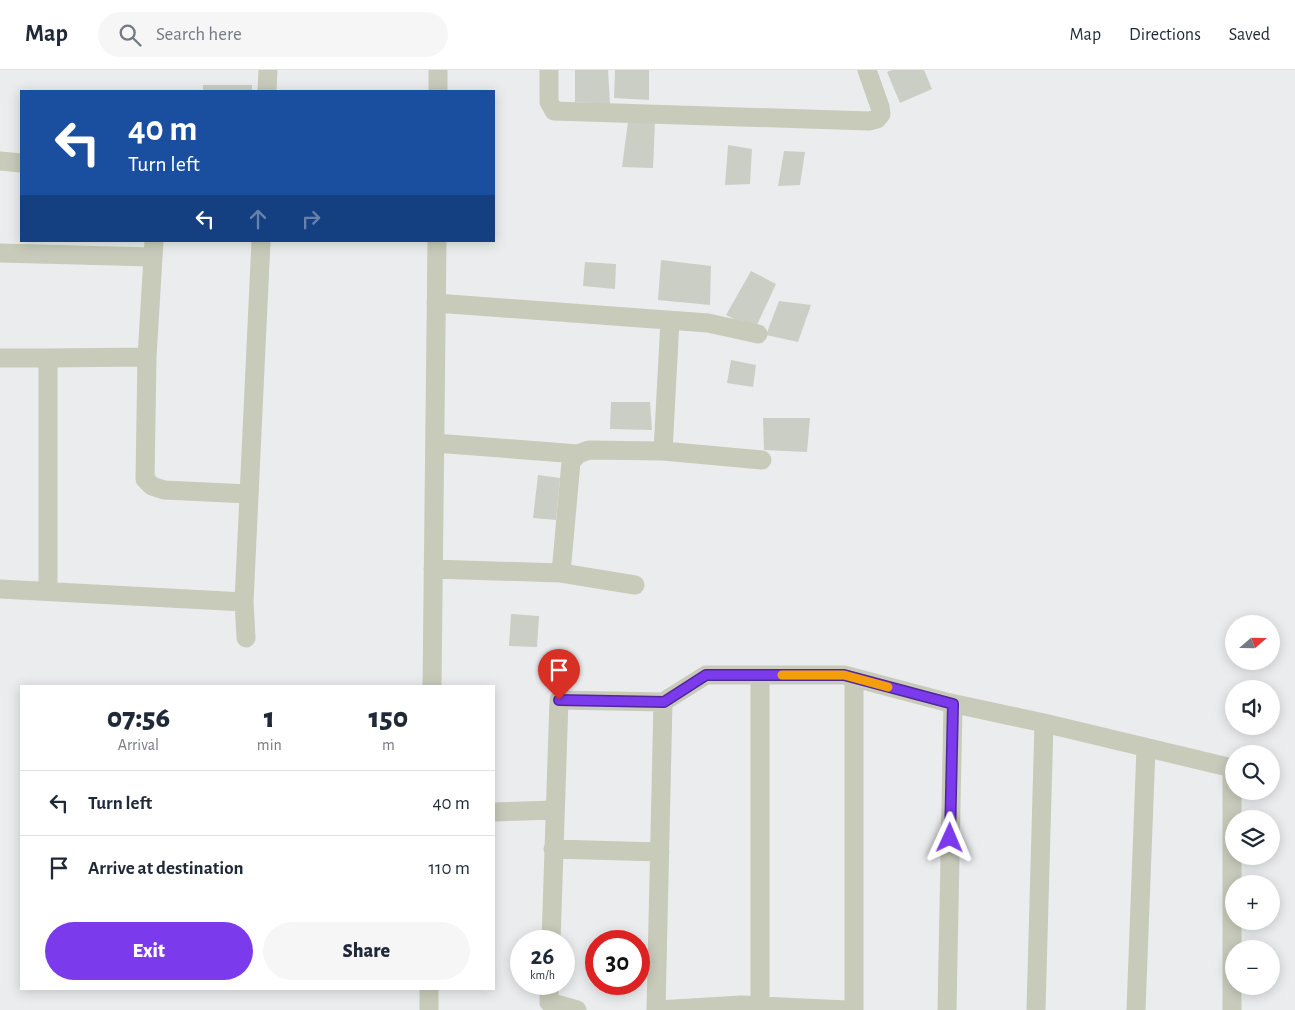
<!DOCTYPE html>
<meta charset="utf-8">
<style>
:root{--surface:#fff;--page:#f6f6f7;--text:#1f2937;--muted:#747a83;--line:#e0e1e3;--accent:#7c3aed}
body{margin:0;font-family:"Alegreya Sans",sans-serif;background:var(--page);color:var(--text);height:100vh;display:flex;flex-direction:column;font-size:19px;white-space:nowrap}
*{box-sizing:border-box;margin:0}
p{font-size:16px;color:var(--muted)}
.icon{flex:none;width:28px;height:28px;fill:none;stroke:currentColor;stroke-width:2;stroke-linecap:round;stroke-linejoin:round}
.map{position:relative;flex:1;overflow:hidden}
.drawer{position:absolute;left:20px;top:615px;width:475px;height:305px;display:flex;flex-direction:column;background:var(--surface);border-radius:0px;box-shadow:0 2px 12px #0003}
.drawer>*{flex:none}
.guide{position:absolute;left:20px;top:20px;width:475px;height:152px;border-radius:0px;box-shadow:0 2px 12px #0003;background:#1a4fa0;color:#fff;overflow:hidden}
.needle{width:32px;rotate:70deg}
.tools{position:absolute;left:1225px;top:545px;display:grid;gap:10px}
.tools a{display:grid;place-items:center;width:55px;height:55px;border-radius:50%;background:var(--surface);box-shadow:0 2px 12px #0003;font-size:25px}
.speed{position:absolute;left:510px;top:860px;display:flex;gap:10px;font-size:25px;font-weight:700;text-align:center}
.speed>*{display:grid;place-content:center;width:65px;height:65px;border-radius:50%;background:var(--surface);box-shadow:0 2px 12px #0003;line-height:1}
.speed small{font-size:12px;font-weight:400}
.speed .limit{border:8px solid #d22;background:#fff;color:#111}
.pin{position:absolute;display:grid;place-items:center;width:42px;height:42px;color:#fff;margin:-51px -21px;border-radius:50% 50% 50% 0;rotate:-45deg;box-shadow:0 0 5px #0007}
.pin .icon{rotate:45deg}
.me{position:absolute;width:55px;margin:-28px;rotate:1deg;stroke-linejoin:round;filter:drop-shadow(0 0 4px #0008)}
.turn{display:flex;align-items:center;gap:18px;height:105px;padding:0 25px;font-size:22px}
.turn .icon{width:65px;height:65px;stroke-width:2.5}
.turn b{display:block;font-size:35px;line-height:42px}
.lanes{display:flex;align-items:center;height:48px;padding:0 25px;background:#0003;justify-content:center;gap:25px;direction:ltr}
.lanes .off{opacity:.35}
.eta{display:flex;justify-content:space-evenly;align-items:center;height:85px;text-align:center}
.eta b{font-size:30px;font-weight:800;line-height:35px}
.cta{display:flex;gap:10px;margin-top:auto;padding:10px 25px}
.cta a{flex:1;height:58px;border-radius:30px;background:var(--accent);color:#fff;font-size:20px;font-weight:800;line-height:58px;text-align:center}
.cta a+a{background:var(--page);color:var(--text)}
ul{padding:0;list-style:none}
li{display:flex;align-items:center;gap:15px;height:65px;padding:0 25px;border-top:1px solid var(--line)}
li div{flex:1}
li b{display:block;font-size:19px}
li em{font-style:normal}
header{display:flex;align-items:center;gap:30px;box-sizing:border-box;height:70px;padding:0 25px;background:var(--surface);border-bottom:1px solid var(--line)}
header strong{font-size:24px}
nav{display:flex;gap:28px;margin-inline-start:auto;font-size:18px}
.search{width:350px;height:45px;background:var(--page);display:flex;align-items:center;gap:12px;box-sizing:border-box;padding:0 18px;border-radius:28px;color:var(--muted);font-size:19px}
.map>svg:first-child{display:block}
</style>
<header>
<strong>Map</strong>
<div class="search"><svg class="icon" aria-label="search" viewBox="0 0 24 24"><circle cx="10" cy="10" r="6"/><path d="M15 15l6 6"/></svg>Search here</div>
<nav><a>Map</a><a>Directions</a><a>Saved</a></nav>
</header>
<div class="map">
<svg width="1295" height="940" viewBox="0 0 1295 940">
<rect width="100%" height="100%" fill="#ebecee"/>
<path fill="#cbcec5" d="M575,0H608L610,34L575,32Z
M615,0H649V30L614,28Z
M892,0H924L932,19L900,33L887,2Z
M203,15H252V21H203Z
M628,52H655L653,98L622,97Z
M728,75L752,79L750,114L725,115Z
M784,81L805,82L800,115L778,116Z
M661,190L711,196L710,235L658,230Z
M585,192L616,194L615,219L583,216Z
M751,201L776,214L755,259L726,245Z
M779,231L811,235L798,272L766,265Z
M731,290L756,295L753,317L727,313Z
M611,332H650L652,360L610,359Z
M763,348H810L807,382L764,380Z
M538,405L560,408L556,450L533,448Z
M511,544L539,546L537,577L509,576Z"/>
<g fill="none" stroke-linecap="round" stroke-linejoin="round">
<path stroke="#c8caba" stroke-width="19" d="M549,0V32L554,41L869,51L877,49L881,44L880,37L867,0
M267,21L268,0
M438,21V0
M0,91L21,93
M0,183L153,187
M436,233L708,253L758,264
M147,287L154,171
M0,288H48
M435,373L578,384
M663,381L762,390
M433,499L561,503L571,392L578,384L589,380L663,381L670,250
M561,503L635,515
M0,519L244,532L261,171
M48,521V288L147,287L145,409L152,416L164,420L249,424
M244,532L246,568
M760,605V935
M432,616L437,171
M1044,653L1232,698V940
M494,742L554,740
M553,779L660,782
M551,871L559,630L663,632L706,605H844L946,632L1044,653L1036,940
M549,914V932L577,940
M429,940V919
M656,940L663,632
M658,940L741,935L847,940
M854,940V608
M947,940L953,634
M1136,940L1146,678"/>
</g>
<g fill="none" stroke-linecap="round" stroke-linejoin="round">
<defs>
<path id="route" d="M559,630L664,632L706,605H844L953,634L950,768"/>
</defs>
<use href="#route" stroke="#51269a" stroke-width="12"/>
<use href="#route" stroke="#7c3aed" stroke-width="9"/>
<path stroke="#f59e0b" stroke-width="9" d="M782,605H844L888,617"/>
</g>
</svg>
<div class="tools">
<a><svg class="needle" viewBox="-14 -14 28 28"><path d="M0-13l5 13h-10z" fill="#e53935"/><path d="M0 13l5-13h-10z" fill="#747a83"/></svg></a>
<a><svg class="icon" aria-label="sound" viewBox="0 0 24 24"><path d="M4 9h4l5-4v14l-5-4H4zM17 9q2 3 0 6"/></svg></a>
<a><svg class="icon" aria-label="search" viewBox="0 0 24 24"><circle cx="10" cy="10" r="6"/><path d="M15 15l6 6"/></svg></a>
<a><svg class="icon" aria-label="layers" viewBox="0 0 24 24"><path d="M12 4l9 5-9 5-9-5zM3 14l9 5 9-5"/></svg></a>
<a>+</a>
<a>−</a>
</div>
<div class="speed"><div>26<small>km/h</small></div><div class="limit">30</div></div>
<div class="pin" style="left:559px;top:630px;background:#d93025"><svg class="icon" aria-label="arrive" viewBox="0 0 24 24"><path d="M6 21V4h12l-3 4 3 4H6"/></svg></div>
<svg class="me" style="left:950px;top:768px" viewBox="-20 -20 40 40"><path d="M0-17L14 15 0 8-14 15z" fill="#7c3aed" stroke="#fff" stroke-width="4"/></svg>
<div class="guide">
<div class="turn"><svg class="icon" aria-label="left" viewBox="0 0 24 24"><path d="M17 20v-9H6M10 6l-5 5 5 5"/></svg><div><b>40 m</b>Turn left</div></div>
<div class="lanes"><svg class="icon" aria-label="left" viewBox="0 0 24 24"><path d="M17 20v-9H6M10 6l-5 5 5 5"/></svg><svg class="icon off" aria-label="ahead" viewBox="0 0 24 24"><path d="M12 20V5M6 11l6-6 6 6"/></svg><svg class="icon off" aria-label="right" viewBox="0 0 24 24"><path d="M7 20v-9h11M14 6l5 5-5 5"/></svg></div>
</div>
<section class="drawer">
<div class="eta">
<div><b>07:56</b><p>Arrival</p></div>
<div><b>1</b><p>min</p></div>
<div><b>150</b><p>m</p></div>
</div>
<ul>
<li><svg class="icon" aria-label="left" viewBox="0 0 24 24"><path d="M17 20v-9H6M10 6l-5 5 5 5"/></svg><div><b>Turn left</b></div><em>40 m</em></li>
<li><svg class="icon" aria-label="arrive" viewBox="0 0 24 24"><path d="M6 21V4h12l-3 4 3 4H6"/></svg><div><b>Arrive at destination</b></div><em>110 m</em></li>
</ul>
<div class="cta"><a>Exit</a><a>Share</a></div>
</section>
</div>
